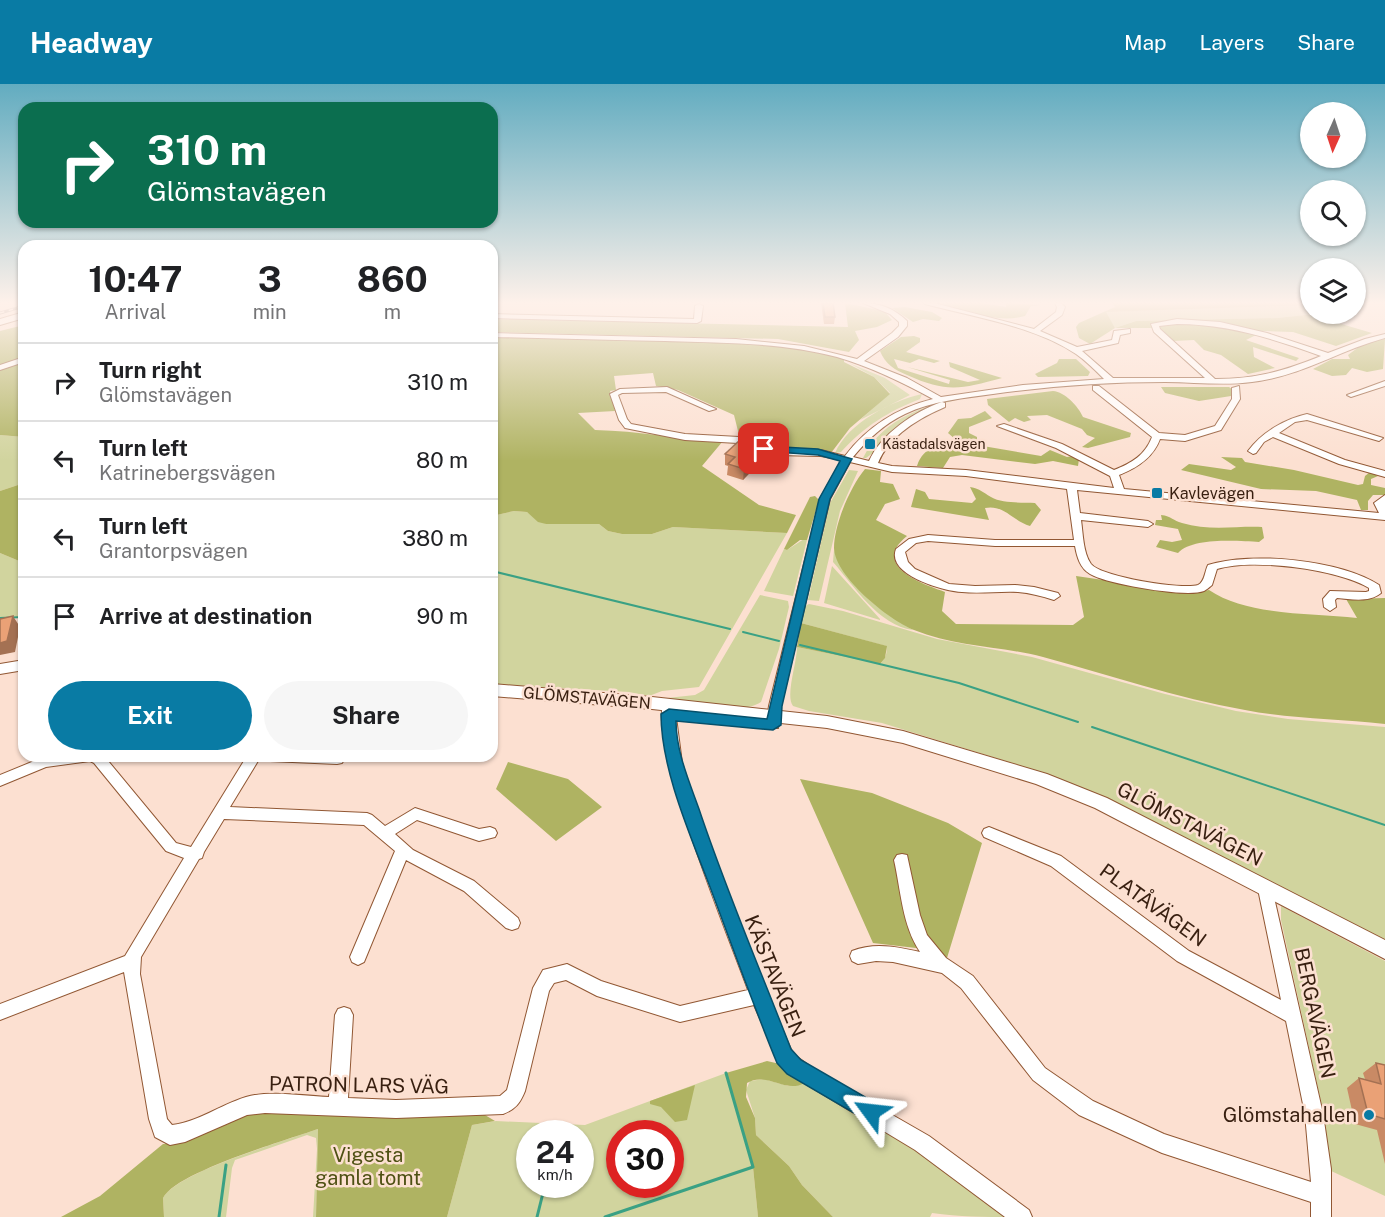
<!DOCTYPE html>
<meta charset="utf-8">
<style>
:root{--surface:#fff;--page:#f6f6f6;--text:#202124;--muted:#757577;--line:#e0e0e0;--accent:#097ba4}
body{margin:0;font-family:"Public Sans",sans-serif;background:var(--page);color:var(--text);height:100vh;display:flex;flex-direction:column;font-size:22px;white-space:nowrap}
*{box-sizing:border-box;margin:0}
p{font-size:20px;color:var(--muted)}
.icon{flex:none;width:33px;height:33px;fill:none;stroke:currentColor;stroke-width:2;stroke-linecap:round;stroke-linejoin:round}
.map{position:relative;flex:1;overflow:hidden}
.drawer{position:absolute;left:18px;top:156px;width:480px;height:522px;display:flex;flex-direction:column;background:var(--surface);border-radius:18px;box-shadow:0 2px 4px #0004}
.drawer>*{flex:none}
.guide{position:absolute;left:18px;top:18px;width:480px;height:126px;border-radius:18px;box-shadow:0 2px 4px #0004;background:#0b6e4f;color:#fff;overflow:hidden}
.needle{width:39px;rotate:183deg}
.controls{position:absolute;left:1300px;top:18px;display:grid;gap:12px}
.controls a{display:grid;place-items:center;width:66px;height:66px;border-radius:50%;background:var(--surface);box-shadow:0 2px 4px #0004;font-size:30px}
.speed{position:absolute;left:516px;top:1036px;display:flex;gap:12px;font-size:30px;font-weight:700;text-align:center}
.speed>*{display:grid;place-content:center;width:78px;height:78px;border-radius:50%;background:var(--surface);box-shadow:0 2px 4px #0004;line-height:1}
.speed small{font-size:15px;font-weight:400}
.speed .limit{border:9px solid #d22;background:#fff;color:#111}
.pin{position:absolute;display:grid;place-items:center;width:51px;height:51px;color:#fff;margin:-26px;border-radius:12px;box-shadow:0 3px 9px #0006}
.me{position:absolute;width:66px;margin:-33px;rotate:300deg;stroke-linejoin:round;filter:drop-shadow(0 0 4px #0008)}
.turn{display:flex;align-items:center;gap:21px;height:126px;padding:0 30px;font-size:27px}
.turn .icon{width:78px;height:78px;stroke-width:2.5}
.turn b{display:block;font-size:42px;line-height:51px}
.eta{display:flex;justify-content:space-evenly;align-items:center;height:102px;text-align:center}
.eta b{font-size:36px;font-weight:700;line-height:42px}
.button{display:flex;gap:12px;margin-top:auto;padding:12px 30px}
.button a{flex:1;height:69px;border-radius:36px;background:var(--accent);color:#fff;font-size:24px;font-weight:700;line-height:69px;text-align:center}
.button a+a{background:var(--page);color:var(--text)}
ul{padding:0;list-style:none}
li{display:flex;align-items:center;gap:18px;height:78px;padding:0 30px;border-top:2px solid var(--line)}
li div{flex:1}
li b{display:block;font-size:22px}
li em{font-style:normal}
header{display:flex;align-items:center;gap:36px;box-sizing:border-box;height:84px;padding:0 30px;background:var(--accent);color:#fff}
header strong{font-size:28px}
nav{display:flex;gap:33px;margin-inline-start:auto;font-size:21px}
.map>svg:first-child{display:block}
</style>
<header>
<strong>Headway</strong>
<nav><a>Map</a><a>Layers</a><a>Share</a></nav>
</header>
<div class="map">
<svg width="1385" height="1133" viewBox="0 0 1385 1133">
<rect width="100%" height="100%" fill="#fce0d1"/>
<path fill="#d1d49e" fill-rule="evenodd" d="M1311,221V230H1314L1277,234L1136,237L1115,244L1105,228Z
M849,279L885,294L910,311L860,336L890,309L874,293Z
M922,310L920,315C887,328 865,342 841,368L835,369C848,339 891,317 922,310Z
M971,312L937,321L866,374H863C883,333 928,320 971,312Z
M0,351L24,353V399L0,407Z
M849,386L858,387L840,427L819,517L808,516L830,419Z
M514,427L527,428L546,440H599L608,447L622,450H652L673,443L787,449L699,603L662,607L649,612L629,608L492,600V432Z
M804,455L807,456L793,512L764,507L784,465L787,466Z
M834,466C851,507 876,523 913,546C878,541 855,503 833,478Z
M0,469L24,479V534H0Z
M832,482L880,535V536L824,519Z
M760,511L788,517L789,523L779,565L761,618C742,632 682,618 658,615L695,611L704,606Z
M809,520L843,527L937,555L1032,573L1165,610L1236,627L1288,635L1385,643V859L1153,737L1089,707L1012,679L882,639L809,627L793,622C785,612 797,579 797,563L880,580C885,575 888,569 886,562L801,539L805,522Z
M1281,822L1385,877V1112L1329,1086L1324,1032L1281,836Z
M726,989L753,1083L758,1133H447L472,1041L496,1037L585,1041ZM530,1050H580V1101H530ZM620,1050H670V1101H620Z
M764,995L788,1002L804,996L909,1059L1012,1133C985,1133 959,1133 932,1129L930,1133H833L802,1101L789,1082L756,1051L755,1034L746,1006L750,997Z
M318,1045L316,1133H313L317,1065L316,1054L307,1051L235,1076L232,1084L226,1133H164L163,1114C176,1088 288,1056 318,1045Z"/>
<path fill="#afb362" d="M845,219L884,227L892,236L877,243L855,247L859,256L849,268L778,255L492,248V235L848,243Z
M938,219H981L1006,223V219L1041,221L1031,222L1025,232C997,240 965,226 938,219Z
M1112,219H1311V221L1106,228L1115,244L1136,237L1277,234L1314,230L1349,232L1338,239L1372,249L1336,262L1293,248L1264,247L1246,256L1299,274L1296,277L1253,263L1254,273L1275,284L1248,290L1221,271L1204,266L1194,256L1173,257L1158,244H1115L1090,260L1079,254L1076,243L1079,239L1115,223Z
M905,223L932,228L942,234L939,237L923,235L913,238L892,224Z
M24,241V353L0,351V247Z
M492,252L740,258L802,265L844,274V278L874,293L890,310L850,344L831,369L782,366L740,355L734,331L678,306L656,302L653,289L614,292L616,306L610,307L615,327L578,329L595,346C638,347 680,355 723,357L702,382L759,421L796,431L787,449L673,443L652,450H622L608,447L599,440H546L538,438L527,428L514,427L492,432Z
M914,252L920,254V258L906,268L940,277L934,279L919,275L910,279L894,275L898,284L949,300L950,296L907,283L968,298L980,296L950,283L949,278L1002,294C961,305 947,309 907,291C895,286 885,280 880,267L901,253Z
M1385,255L1383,285L1367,288L1352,284L1346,291L1332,292L1313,285L1332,275H1350L1348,271L1364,259Z
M1059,275H1076L1090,288L1088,292L1038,293L1035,290L1057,279Z
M1161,303H1229L1232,305L1231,312L1199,317L1165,309Z
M1053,307C1065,308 1078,322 1083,333L1131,349L1130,353L1088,364L1082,363L1095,354L1087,351L1082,345L1047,331L1027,332L1031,336L1024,338L1015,334L1009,338L988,321L987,315Z
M985,327L992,334L969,343V349L977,353V361L1041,372L1050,366L1067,373L1073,372L1079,375L1078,382L1053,377L1035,380L962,371L950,373L943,384L917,382C924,361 938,364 955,355L948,349L958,335L971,334Z
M1221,373L1242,374L1245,378L1294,386L1358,401L1363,400L1365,392L1370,388L1378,392L1371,395V401L1385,404V411H1373L1368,417V426H1361L1357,416L1316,407L1261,405L1181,386L1189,380L1231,386L1236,383Z
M865,385L881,387L880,398L893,400L900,415L885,420L876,436L907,452C871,481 919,499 945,508L942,527L956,540L1073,541L1084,533L1076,492L1192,509L1209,506C1247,532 1312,529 1357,534L1346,515L1385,514V640C1338,635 1291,635 1245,626C1176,614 1110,591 1043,573C1001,562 955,563 914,546C889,536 835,493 834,464C834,441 850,403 865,385Z
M24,399V479L0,469V407Z
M970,403C981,405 982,408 991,413C1003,420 1022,418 1035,419L1041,426L1030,442C1014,438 1004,420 985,424L989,436L911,423L916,405L925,408L929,415L972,419L976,415Z
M815,412L819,416L807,456H800L787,466L784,465L810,413Z
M1161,431C1172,432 1173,437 1182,439C1208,447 1235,442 1262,443L1264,454L1259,458C1239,457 1193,453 1178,469L1156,463L1160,456L1172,458L1182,456L1178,445L1155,441L1156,436H1162Z
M801,539L887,562L885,574L880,580L797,563Z
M508,678L568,695L602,723L556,757L496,705Z
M800,695L872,709L948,739L982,759L947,874L916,864L873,859Z
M767,977L780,980L804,996V999C786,1010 766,987 747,999L746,1013L755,1034L756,1051L789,1082L802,1101L833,1133H758L753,1083L726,989Z
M695,1001L687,1036L675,1038L661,1023L650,1020V1017Z
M251,1028L400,1033L485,1031L495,1037L472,1041L447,1133H316L318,1045C287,1056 176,1088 163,1114L164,1133H61L100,1112L163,1060H175Z"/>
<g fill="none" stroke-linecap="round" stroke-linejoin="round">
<path stroke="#3aa184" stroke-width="2" d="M492,487L730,545
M0,534L24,533
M743,548L779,557
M800,561L959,599L1078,638
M1092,643L1385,741"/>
<path stroke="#3aa184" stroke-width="3" d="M558,1050L560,1043
M219,1133L226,1081
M537,1133L545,1101
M605,1133L753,1083L726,989"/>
<defs>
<path id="minor" d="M863,219C880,219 895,225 907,237V242L898,253L864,277L907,294L941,313L1023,301L1104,295C1095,286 1086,277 1076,270C1035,242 973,233 925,220L924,219H934L1034,245L1056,228L1057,223L1055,219H1061L1065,223L1062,231L1040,247L1077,263L1112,256L1114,247L1130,245V249L1120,251L1118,259L1082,267L1113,294H1205L1154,248L1151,240L1177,235L1220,238L1267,249L1328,269L1365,255L1385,250V254C1340,266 1299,293 1252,298C1223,302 1194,298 1165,298C1108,298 1050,302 993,310C963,314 932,317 905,330C884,340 867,356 853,373L869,377C881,350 915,327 942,318L945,319V323C919,334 889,352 878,379L892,382L966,386L1114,404L1110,392L1056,364L997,342L1004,340L1062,360L1114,386C1132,379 1145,371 1152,353L1093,306V302H1099L1159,349L1185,351L1215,342L1232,315V304L1239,302L1240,315L1221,346L1185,357L1160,355C1153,374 1137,384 1119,391L1124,405L1379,429L1374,419L1385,411V436L1077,406L1080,429L1148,437L1153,440L1148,443L1081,436C1083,449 1083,469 1091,480C1101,493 1183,506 1198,501C1205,498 1205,486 1208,481C1252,467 1340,476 1379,501L1381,509C1369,519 1351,515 1337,514L1335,516L1336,523L1330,527L1324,523L1323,515L1330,507L1366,508L1369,507V504C1338,485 1252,474 1217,485L1212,501C1211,502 1206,506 1204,507C1186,514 1107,500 1090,490C1080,484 1077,473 1075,462H995L928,457L916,459L905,468L908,478L915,485L949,500L975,502L1015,501L1034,503L1058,509L1060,512L1054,516C1042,512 1030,509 1018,508C999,507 981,510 962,508C943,507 886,491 896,465L909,455L928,451L995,456H1074L1067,405L966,392L892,388L850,378L830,415L781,622L778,644H768L766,641L769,622L820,415L842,376L821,372L777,371L738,359L685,356L625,344L619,336L610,310L620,305L667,303L716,325L709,327L666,308L622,309L618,311L627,335L631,340L685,350L739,353L778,365L821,366L845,372C868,342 897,324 933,315C902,298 871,283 837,273C781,258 722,259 665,257C607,256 550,254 492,253V249L736,255L804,262L857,275L892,249L899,242V238L890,230ZM1177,240C1228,240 1274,255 1321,272C1284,287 1256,295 1215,295L1160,245L1159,242Z
M699,220L703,222L701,237L697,239L492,234V230L694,235L695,222Z
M24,273V278L0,286V281Z
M1385,297V302L1351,313L1347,311Z
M1307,330L1383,354L1379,357L1307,336L1295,338L1279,349L1345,376L1385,387V393L1339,380L1273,353L1264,358L1256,369L1253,370L1248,367C1262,348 1285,335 1307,330Z
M669,616L674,618L682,679L698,729L767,911L793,970L821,990L929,1052L1029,1126L1032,1133H1005L915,1066L809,1002L781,982L754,921L680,938L597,912L566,896L554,899L549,907L525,1007C520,1019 516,1025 503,1030L396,1034L265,1029L247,1031L185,1058L170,1061L155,1053L149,1035L124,888L0,936V920L125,872L184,774L166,767L94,679L90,677L46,683L0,702V691L44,673L104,672L176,759L191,763L247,672H261L230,723L367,729L372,731L385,742L415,724L479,745L490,743L495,745L497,749L495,753L479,757L417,736L395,750L413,766L474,797L518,834L520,839L518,844L512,846L506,844L464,807L406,776L364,878L358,881L352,878L350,873L395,767L364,741L224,735L204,768L202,774L199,775L141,873L140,890L167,1035L172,1041C198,1038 220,1021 246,1013C269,1006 305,1012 329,1013L335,931L338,925L344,923L350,925L353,931L348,1014L396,1016L500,1012L507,1006L533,904L543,886L567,880L601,897L680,922L748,906C731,858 647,655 664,618Z
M263,672H346L342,679L337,680L270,677L265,676Z
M989,743L1061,772L1189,867L1281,916L1258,805L1261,800L1266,798L1271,800L1323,1030L1331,1085V1133H1311V1118L1162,1069L1079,1031L1033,996L961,904L942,889L893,878L876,877L858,880L852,877L850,872L852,867C875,858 897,863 920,868C902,841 901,807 894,776L897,771L902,770L907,771L920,831L927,851L946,874L973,892L1045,984L1093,1017L1164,1050L1311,1098L1305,1030L1286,937L1177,877L1051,782L984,753L982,749L984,745Z"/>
<path id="major" d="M24,228V234L0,241V235Z
M24,576V586L0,590V580Z
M492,600L652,613L827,632L903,647L1047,690L1107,714L1385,856V875L1095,724L1036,700L903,659L827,644L652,625L492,612Z"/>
</defs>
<use href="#minor" stroke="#915733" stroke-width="2"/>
<use href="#major" stroke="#915733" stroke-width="2"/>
<use href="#minor" fill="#fff" fill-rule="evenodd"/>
<use href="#major" fill="#fff" fill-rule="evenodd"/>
<defs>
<path id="rail" d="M0,229L24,222"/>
</defs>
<use href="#rail" stroke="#583f30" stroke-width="3"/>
<use href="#rail" stroke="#fce0d1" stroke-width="1.5" stroke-dasharray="4.5" stroke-linecap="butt"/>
</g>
<path fill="#c98a65" d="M821,219H833L835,233L834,240H824Z
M725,370L765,373L743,396L727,391L728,382L725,381Z
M1376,979L1385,981V1080L1377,1046L1355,1040L1347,1004L1359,994L1365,995L1363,989Z"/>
<path fill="#a47153" d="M766,362L765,373L743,396L744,385Z
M13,532L20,543L15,568L0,571V559Z"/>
<path fill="#eaa176" stroke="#a47153" stroke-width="1.5" d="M823,219H833L835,233H825Z
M741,355L766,362L744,385L728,380L735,373L725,370Z
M13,532L7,557L0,559V535Z
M1376,979L1385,981V1035L1368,1030L1359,994L1381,1000Z"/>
<linearGradient id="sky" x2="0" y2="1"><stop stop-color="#62acc0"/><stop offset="0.58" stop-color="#fef1ea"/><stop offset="1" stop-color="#fef1ea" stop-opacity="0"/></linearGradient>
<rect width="1385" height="377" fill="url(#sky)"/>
<path fill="#097ba4" stroke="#06506b" stroke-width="1.5" d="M764,362L818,365L852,375L830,415L782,622L781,641L773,646L676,637C676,667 689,697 699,725C726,806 760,885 791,965L801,976L879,1021L882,1028L879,1036L871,1039L787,990L777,979C754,923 734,867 713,811C693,757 661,688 661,630L669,625L767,635L819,415L840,377L818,371L761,367L759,365Z"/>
<g fill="#097ba4" stroke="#fce0d1" stroke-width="2">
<rect x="864" y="354" width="12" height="12" rx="3"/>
<rect x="1151" y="403" width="12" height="12" rx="3"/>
<circle cx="1369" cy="1031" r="6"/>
</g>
<g text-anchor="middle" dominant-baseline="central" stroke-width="5" stroke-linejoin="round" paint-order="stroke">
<g font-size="14" fill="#381f10" stroke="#fce0d1" text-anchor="start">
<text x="882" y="360">Kästadalsvägen</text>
</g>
<g font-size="16" fill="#381f10" stroke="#fce0d1" text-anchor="start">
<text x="1169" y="409">Kavlevägen</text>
</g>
<g font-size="16" fill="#381f10" stroke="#fce0d1">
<text transform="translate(587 614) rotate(5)">GLÖMSTAVÄGEN</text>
</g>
<g font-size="20" fill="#381f10" stroke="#fce0d1">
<text transform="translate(1190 740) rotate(27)">GLÖMSTAVÄGEN</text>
<text transform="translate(1153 821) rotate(36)">PLATÅVÄGEN</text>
<text transform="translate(775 892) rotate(68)">KÄSTAVÄGEN</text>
<text transform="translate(1315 929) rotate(78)">BERGAVÄGEN</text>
<text transform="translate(359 1001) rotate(1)">PATRON LARS VÄG</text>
</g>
<g font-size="20" fill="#381f10" stroke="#fce0d1" text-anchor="end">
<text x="1357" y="1031">Glömstahallen</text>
</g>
<g font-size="20" fill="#4e5013" stroke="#fce0d1">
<text x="368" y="1071">Vigesta<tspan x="368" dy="23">gamla tomt</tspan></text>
</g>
</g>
</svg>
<div class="controls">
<a><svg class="needle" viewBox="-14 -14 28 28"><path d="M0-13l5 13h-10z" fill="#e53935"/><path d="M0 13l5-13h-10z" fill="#757577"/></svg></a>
<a><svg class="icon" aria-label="search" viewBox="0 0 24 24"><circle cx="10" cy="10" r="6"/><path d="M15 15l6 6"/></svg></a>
<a><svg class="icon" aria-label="layers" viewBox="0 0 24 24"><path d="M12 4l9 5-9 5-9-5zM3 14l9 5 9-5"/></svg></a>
</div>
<div class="speed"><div>24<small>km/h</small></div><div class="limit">30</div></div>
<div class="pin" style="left:764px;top:365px;background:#d93025"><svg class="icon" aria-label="arrive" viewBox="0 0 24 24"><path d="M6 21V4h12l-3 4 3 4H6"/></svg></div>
<svg class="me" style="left:871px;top:1028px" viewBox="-20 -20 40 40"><path d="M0-17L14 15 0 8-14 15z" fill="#097ba4" stroke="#fff" stroke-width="4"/></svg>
<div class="guide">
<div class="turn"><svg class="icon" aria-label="right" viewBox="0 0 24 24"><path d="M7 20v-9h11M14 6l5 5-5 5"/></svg><div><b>310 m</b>Glömstavägen</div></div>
</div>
<section class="drawer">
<div class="eta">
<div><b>10:47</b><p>Arrival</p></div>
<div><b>3</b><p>min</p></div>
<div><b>860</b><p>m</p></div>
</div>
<ul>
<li><svg class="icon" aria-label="right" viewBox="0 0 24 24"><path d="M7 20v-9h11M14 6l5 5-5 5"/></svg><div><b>Turn right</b><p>Glömstavägen</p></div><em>310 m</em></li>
<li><svg class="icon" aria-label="left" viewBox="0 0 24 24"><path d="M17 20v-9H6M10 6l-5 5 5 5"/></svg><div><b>Turn left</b><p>Katrinebergsvägen</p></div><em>80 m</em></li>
<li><svg class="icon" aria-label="left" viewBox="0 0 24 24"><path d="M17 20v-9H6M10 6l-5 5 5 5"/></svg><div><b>Turn left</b><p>Grantorpsvägen</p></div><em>380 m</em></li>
<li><svg class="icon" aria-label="arrive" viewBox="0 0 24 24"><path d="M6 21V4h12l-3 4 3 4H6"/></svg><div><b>Arrive at destination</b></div><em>90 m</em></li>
</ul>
<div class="button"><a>Exit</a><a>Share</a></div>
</section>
</div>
